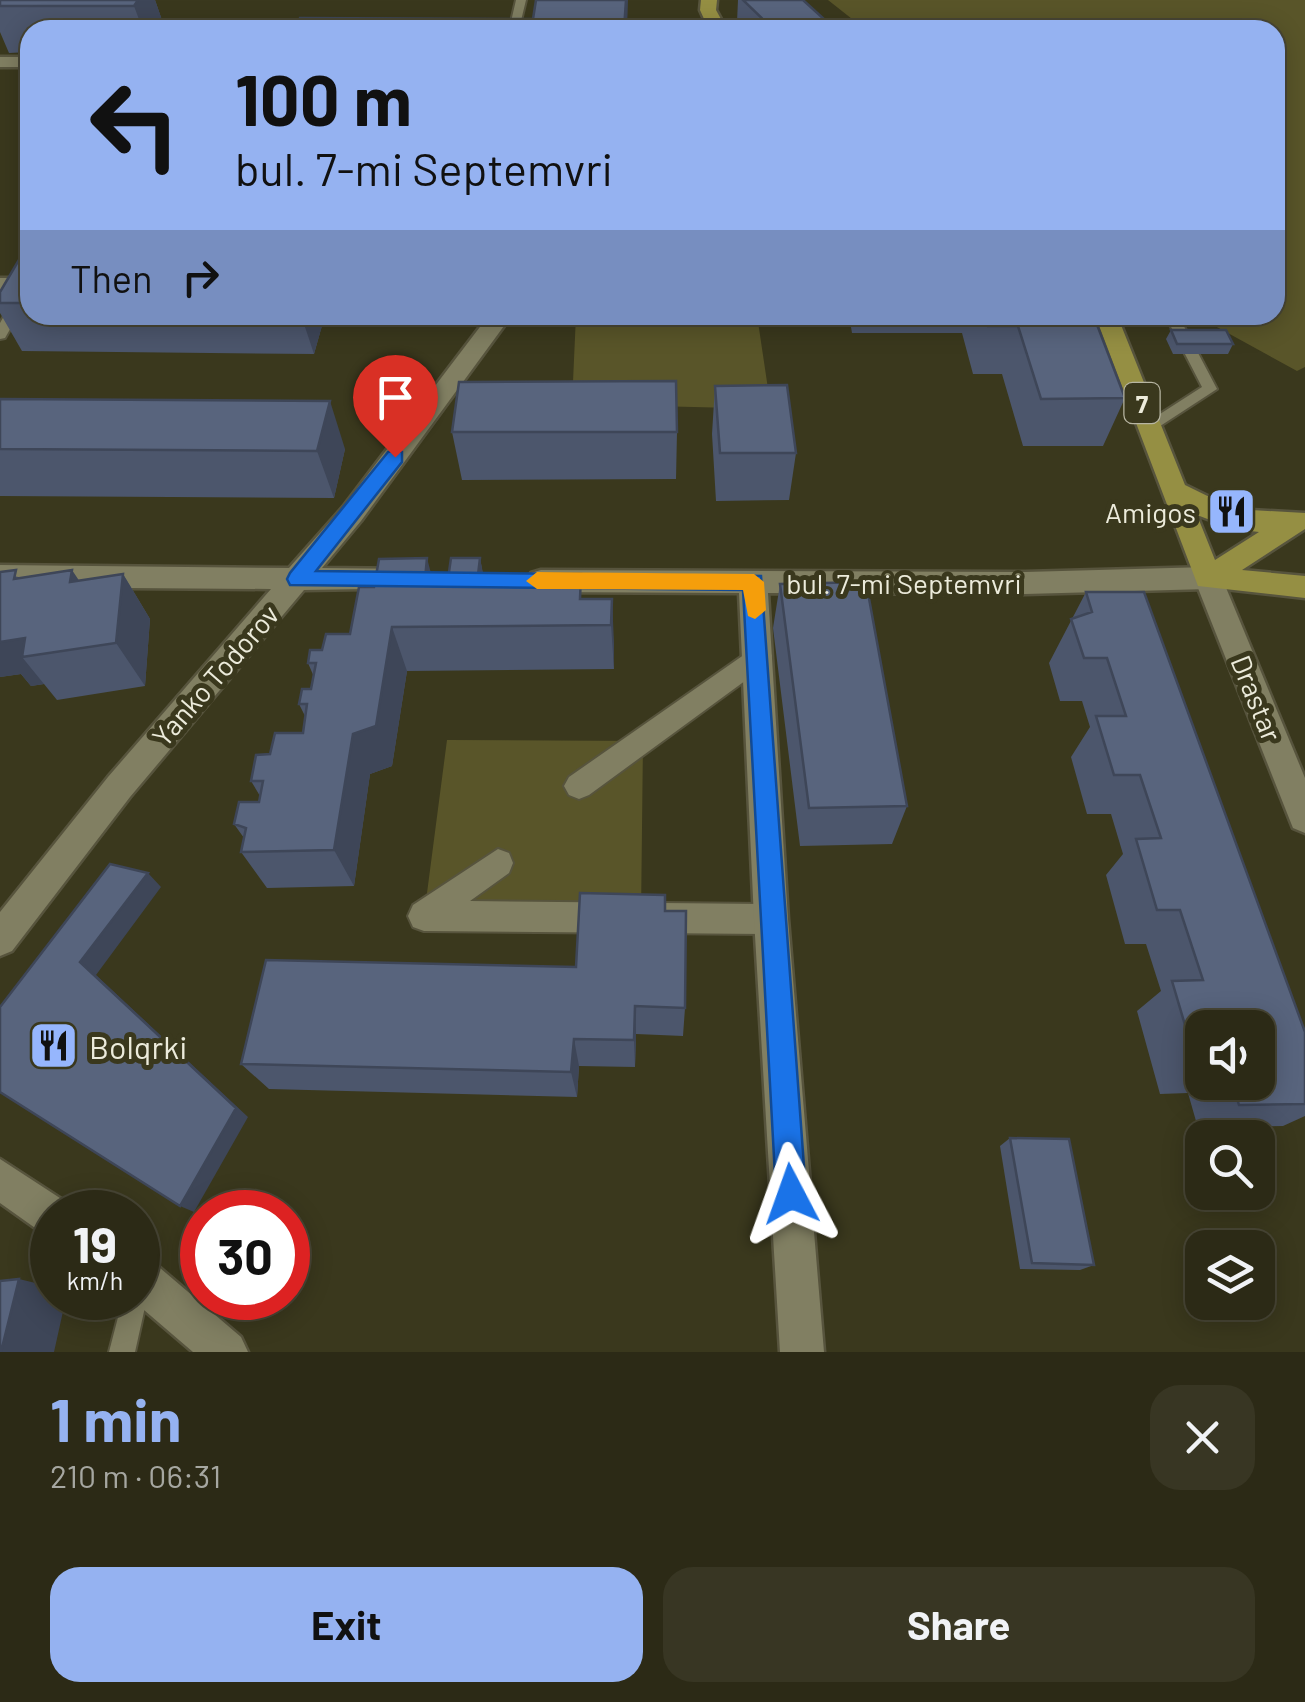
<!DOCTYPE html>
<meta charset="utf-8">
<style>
:root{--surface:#2c2a16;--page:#383623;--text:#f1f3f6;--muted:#a6a7a1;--line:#484635;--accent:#95b2f1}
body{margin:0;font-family:Barlow,sans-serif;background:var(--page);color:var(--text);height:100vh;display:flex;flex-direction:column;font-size:38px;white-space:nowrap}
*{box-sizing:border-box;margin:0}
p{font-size:32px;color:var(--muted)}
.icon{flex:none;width:55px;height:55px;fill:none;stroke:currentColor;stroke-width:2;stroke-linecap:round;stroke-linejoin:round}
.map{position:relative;height:1352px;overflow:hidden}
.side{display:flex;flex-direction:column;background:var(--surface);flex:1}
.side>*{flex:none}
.guide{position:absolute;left:20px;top:20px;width:1265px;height:305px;border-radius:30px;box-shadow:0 5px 25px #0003,0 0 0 2px var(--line);background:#95b2f1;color:#111;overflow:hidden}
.controls{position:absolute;left:1185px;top:1010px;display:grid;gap:20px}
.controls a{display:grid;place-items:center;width:90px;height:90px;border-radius:20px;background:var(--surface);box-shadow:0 5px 25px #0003,0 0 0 2px var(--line);font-size:50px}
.speed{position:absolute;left:30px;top:1190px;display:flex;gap:20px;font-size:50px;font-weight:700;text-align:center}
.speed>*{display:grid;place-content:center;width:130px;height:130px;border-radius:50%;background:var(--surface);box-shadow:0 5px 25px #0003,0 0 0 2px var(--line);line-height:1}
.speed small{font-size:25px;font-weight:400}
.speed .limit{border:15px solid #d22;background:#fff;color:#111}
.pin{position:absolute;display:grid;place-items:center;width:85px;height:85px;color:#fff;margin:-102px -42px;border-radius:50% 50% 50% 0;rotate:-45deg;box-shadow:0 0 10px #0007}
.pin .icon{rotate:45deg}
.me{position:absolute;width:110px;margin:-55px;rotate:356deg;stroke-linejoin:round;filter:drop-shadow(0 0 8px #0008)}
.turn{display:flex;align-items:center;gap:35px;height:210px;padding:0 50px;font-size:45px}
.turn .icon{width:130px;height:130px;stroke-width:2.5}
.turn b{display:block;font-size:70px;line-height:85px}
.then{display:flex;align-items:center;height:95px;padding:0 50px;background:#0003;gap:20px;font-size:38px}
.round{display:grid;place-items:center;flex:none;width:105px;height:105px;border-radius:30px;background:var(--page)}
.overview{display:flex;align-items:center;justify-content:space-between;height:170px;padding:0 50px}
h1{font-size:60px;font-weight:700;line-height:75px;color:var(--accent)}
.cta{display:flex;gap:20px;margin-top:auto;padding:20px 50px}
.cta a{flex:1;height:115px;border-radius:30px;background:var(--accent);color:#111;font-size:40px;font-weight:700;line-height:115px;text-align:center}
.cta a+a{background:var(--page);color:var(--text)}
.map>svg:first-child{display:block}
</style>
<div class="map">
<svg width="1305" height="1352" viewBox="0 0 1305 1352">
<rect width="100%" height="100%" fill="#3a381d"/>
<path fill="#595529" d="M828,0H1305V367L1297,371L1195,315H1275V30H866Z
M576,315H757L771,409L572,404Z
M447,740L643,741L641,916H424Z"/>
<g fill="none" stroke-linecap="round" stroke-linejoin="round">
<defs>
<path id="service" d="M516,0H526L519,29L500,30V27L510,26Z
M18,299L25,303L5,338L0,339V323L13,300Z
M1159,315H1178L1217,389L1151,432L1144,427L1146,423L1202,387L1168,321Z
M138,1287L144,1289L147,1298L135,1352H109L123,1298H138Z"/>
<path id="pedestrian" d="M758,645L768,648L772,656L768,664L589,795L579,799L569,795L564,786L569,777Z
M498,849L509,853L513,863L509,873L470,901L771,904L782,908L787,919L782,930L771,934L424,931L413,927L408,916L413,905Z"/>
<path id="minor" d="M298,22L304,23L305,30H234L243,25Z
M0,57H30V67H0Z
M0,278H30V292H0Z
M489,315H512L361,521L322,568L415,569L425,572L429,580L425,588L304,590L130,797L12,951L0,956V912L108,777L271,589L0,587V565L289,568L343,507Z
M1208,567L1218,570L1222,578L1218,586L1208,589L1025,594L768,593L788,919L824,1352H780L754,919L739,593L541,592L531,589L527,581L531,573L541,570L1025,572Z
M0,1159L66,1202L71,1212H52V1236L38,1230L0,1203Z
M138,1256L153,1262L241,1337L248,1352H193L130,1298H138Z"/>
<path id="tertiary" d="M1208,567L1218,570L1222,578L1305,778V833L1293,828L1289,818L1194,578L1198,570Z"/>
<path id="primary" d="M701,0H717L716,10L727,30H709L700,10Z
M1095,315H1117L1185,485L1234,509L1305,513V529L1242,570L1305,576V598L1198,586ZM1197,515L1234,529L1259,532L1215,560Z"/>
</defs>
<use href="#service" stroke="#57543d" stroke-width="4"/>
<use href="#pedestrian" stroke="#57543d" stroke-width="4"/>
<use href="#minor" stroke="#57543d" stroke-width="5"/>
<use href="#tertiary" stroke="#57543d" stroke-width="5"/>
<use href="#primary" stroke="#57543d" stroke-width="5"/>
<use href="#service" fill="#817f62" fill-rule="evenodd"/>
<use href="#pedestrian" fill="#817f62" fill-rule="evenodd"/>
<use href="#minor" fill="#817f62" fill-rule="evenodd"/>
<use href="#tertiary" fill="#817f62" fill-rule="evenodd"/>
<use href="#primary" fill="#958f43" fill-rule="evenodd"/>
</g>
<path fill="#4c566c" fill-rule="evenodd" d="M0,0H155L164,26L162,30H30V52L9,53L0,32Z
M738,0H803L836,30H743L737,22Z
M30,253V315H325L314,354L22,351L0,313V292Z
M849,315H1065L1064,316L1125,398L1103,446H1023L1002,374H973L962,333H852Z
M1171,330L1233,344L1228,354H1173L1166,339Z
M715,386L796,453L789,500L716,501L712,434Z
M0,399L345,449L334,498L0,496Z
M452,432H677L676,479L462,480Z
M480,558L483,575L583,599H612L614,669L407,671L392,766L370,774L354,886L267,888L241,852L244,838L234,824L259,802L260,796L251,781L270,754L303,733L305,716L299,704L311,689L314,677L308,663L322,650L350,634L374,587L433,579H448Z
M0,572L22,578L79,581L123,574L150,619L145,686L57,700L44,684L31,686L21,674L0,677Z
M780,584L907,806L892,844L800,846L773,628Z
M1086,592L1305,1104V1116L1283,1126L1198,1128L1188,1093L1160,1094L1137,1011L1161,991L1146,944H1125L1106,875L1123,854L1111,814H1087L1071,757L1090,727L1082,701H1060L1049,663ZM1202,1028L1258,1082H1202Z
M665,911L685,1008L683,1036L636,1034L635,1067L579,1066L577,1097L269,1089L241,1064L576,967Z
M1010,1138L1094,1265L1080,1270L1020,1269L1000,1146Z"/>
<path fill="#3e4658" d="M138,0H155L164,26L162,30H143L134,6Z
M626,0H628L627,30H624Z
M301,315H325L314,354Z
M330,401L345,449L334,498L317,451Z
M427,558L439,604L425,579Z
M480,558L489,603L478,575Z
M72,570L102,615L70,582Z
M123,574L150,619L145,686L116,643Z
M612,599L614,643V669L611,625Z
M392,627L407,671L392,766L370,774L354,886L334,850L353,734Z
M0,631L25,638L22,657L44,684L31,686L21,674L0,677Z
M148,873L161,887L96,975L248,1117L194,1212L180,1206L80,962Z
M635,1006L636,1034L635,1067L634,1040Z
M574,1039L579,1066L577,1097L571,1072Z
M19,1279L52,1287V1298H66L54,1352H1Z"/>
<path fill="#58647d" stroke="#3e4658" stroke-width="2.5" d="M0,0H138L134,6H0Z
M536,0H626L624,30H295L300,18L533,19Z
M743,0H803L836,30H774Z
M23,253H30V303H0V292Z
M985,315H1061L1096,322L1125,398L1041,399L1018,326H988Z
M1171,330H1226L1233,344H1177Z
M676,381L677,432H452L459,382Z
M787,385L796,453H720L715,386Z
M0,399L330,401L317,451L0,449Z
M427,558L425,579H448L451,558H480L478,575L581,574L580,599H612L611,625L392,627L376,726L353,734L334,850L241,852L246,828L234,824L239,802H259L263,781H251L256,755L270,754L275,733H303L307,704H299L302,689H311L316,663H308L310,650H322L326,634H350L359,587H374L379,559Z
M16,570L14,579L72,570L70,582L123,574L116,643L22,657L25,638L0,642V572Z
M866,582L907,806L809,808L780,584Z
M1086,592H1144L1305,1032V1104L1239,1105L1232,1082H1258V1028H1202V1069H1198L1172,981L1203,980L1180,910H1157L1136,839L1161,838L1140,775H1114L1096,716H1126L1107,658H1084L1071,619L1092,612Z
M110,864L148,873L80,962L236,1108L180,1206L0,1092V1007Z
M580,893L665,895V911H686L685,1008L635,1006L634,1040L574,1039L571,1072L241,1064L266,960L576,967Z
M1010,1138L1069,1139L1094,1265L1032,1263Z
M19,1279L1,1352H0V1281Z"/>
<path fill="#1a73e8" stroke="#114b97" stroke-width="2.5" d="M395,450L402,452V462L316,571L761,576L806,1194L802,1205L791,1210L780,1205L776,1194L743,590L290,585L287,579L290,573L388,452Z"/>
<path fill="#f59e0b" d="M537,572L754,574L764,582L766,610L755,619L748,616L743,590L537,589L526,581Z"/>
<defs>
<symbol id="restaurant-square" viewBox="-11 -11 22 22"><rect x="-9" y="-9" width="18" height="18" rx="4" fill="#96b6fd" stroke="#3a381d"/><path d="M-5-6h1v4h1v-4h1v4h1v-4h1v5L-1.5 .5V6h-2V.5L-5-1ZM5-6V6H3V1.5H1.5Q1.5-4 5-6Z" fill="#111"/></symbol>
</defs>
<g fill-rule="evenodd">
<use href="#restaurant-square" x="1204" y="484" width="55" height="55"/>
<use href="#restaurant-square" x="26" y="1018" width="55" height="55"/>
</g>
<g text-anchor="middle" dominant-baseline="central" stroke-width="10" stroke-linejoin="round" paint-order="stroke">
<rect fill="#3a381d" stroke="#b7b5a2" stroke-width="2.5" x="1124.5" y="383" width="35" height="40" rx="8"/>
<g font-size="25" font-weight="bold" fill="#ecebdb">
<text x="1142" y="403">7</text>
</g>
<g font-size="28" fill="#ecebdb" stroke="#3a381d" text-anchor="end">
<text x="1196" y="512">Amigos</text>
</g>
<g font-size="28" fill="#ecebdb" stroke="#3a381d">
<text x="904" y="583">bul. 7-mi Septemvri</text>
<text transform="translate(215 675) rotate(-49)">Yanko Todorov</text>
<text transform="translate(1257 698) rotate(68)">Drastar</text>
</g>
<g font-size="32" fill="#ecebdb" stroke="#3a381d" text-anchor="start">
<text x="89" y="1046">Bolqrki</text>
</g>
</g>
</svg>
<div class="controls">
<a><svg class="icon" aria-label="sound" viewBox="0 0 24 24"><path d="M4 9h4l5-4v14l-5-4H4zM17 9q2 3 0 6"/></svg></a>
<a><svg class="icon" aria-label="search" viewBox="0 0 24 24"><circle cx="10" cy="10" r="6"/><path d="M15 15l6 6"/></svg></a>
<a><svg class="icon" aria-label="layers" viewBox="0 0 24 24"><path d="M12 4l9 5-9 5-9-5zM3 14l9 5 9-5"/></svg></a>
</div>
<div class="speed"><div>19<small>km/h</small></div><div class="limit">30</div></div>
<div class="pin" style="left:395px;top:457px;background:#d93025"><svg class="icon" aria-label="arrive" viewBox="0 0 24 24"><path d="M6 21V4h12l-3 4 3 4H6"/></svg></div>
<svg class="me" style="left:791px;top:1194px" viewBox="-20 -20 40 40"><path d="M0-17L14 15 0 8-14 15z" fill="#1a73e8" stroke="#fff" stroke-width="4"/></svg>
<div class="guide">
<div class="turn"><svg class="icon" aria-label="left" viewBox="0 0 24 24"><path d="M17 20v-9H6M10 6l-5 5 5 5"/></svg><div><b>100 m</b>bul. 7-mi Septemvri</div></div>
<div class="then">Then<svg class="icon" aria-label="right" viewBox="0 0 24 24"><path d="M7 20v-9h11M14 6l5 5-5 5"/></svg></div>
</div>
</div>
<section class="side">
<div class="overview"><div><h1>1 min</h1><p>210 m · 06:31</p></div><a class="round"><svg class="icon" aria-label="close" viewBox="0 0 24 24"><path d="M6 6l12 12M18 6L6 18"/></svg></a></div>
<div class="cta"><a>Exit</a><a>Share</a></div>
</section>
